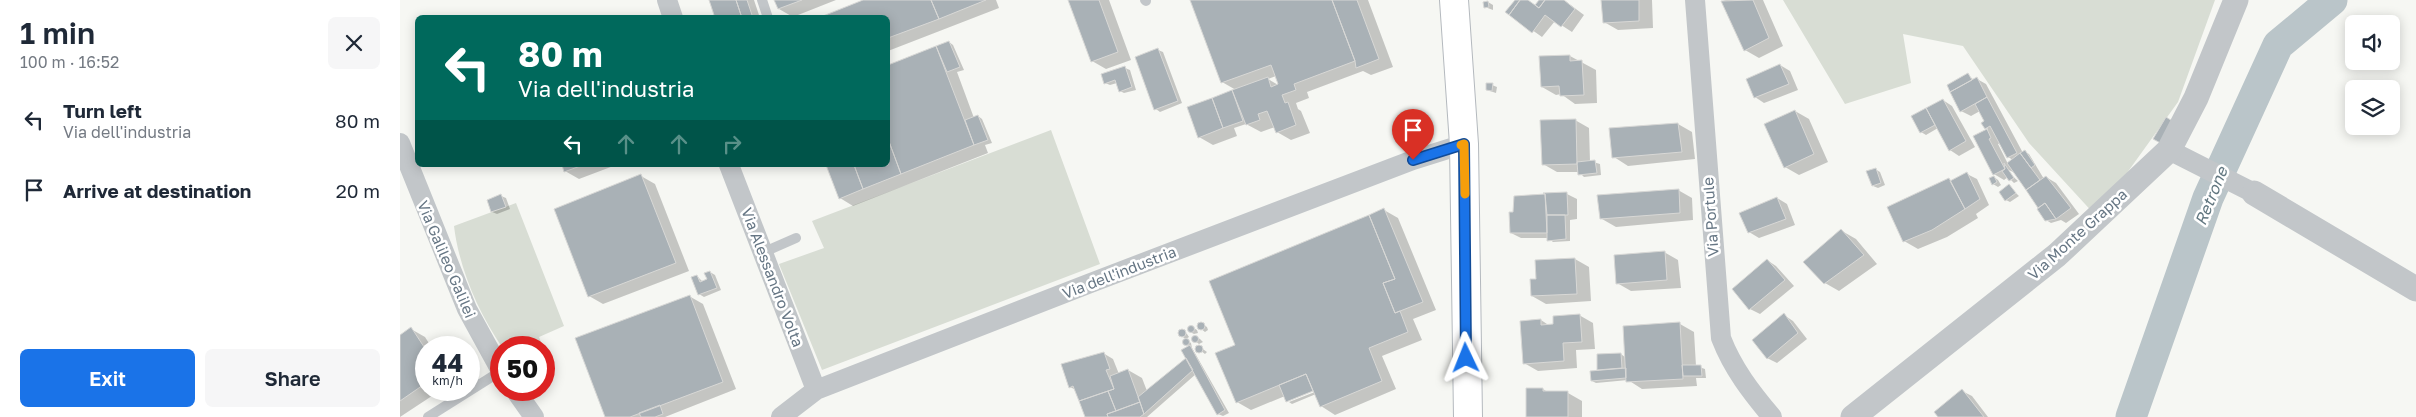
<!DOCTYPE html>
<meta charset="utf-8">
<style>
:root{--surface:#fff;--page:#f6f6f7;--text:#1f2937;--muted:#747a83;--accent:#1a73e8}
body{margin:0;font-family:"Golos Text",sans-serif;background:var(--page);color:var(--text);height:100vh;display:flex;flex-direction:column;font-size:19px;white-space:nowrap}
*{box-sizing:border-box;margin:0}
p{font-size:16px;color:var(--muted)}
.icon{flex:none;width:28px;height:28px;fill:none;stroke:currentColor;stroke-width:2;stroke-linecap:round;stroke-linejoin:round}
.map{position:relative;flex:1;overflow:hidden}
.panel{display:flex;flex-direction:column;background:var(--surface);width:400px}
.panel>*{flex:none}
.guide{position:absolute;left:15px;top:15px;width:475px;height:152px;border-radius:8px;box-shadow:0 2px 12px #0003;background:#00695c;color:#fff;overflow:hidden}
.buttons{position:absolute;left:1945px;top:15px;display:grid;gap:10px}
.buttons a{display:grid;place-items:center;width:55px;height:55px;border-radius:8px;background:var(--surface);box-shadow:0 2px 12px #0003;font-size:25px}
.speed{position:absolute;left:15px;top:336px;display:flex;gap:10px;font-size:25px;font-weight:700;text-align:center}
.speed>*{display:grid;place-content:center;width:65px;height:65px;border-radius:50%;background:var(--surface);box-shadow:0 2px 12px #0003;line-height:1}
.speed small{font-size:12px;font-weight:400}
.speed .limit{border:8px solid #d22;background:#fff;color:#111}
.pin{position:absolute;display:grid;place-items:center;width:42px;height:42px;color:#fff;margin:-51px -21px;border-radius:50% 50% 50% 0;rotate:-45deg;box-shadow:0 0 5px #0007}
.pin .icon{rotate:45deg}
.me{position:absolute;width:55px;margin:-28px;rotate:358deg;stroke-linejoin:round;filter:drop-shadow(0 0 4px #0008)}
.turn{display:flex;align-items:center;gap:18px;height:105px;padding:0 20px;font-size:22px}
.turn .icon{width:65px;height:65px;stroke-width:2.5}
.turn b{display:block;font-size:35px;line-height:42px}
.lanes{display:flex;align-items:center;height:48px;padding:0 20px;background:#0003;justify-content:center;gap:25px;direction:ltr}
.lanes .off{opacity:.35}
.round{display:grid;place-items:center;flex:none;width:52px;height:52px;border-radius:8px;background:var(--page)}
.overview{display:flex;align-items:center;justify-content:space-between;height:85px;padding:0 20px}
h1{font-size:30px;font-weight:600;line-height:38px}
.button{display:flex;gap:10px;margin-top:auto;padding:10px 20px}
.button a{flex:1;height:58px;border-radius:8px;background:var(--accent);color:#fff;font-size:20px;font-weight:600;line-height:58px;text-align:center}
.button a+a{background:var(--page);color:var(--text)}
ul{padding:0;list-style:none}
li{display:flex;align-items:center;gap:15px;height:70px;padding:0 20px}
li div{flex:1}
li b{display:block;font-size:19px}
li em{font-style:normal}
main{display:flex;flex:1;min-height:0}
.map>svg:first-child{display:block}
</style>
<main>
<section class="panel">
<div class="overview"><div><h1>1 min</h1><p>100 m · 16:52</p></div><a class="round"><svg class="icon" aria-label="close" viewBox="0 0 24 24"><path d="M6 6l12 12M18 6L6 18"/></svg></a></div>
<ul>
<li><svg class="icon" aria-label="left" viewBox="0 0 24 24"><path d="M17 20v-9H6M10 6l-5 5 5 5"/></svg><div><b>Turn left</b><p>Via dell'industria</p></div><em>80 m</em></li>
<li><svg class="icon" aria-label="arrive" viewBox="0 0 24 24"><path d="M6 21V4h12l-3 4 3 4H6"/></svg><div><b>Arrive at destination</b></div><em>20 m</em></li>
</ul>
<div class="button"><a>Exit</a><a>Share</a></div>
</section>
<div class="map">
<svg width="2016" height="417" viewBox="0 0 2016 417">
<rect width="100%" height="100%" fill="#f6f7f3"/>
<path fill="#d8ddd4" d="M1383,0H1815L1778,102L1696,216L1629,143L1563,46L1503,34L1511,83L1445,104Z
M651,130L700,264L422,370L379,264L424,248L412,221Z
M116,203L164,326L139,337L143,347H102C78,312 59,268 54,226Z"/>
<path fill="#0003" fill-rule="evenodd" d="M313,0H354L360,18H316Z
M376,0H436L393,17L379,9Z
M467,0H596L599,8L488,51V18Z
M670,0H709L731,60L706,69L692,61Z
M792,0H968L993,67L971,75L963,71L907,92L909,98L896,103L898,109L901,111L910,133L891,140L877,132L875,127L861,132L846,124L834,128L837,136L813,145L799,137L789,108L836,90L822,82ZM876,76L880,86L868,79Z
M1117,0H1127L1136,6L1141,0H1164L1184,15L1172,32L1155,21L1142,37L1107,12Z
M1202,0H1252L1253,28L1218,30L1204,22Z
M1326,0H1363L1383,46L1359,58L1345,50L1323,1Z
M1088,2L1093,5V10L1085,7Z
M549,42L553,45L564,70L557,72L574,118L578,116L582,119L592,143L585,145L588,153L453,206L440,198L427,165H488V66L536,47L539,48Z
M758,50L763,52L782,103L760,112L756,109Z
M1170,56L1196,70L1197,103L1175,104L1161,94L1156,95L1142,87Z
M1380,65L1390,71L1398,90L1364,103L1355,97Z
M725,68L730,70L736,90L724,93L720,91L717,83L710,85L705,83Z
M1568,75L1574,80L1577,79L1586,84L1623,153L1625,152L1629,154L1644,179L1646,177L1656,183L1679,214L1666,223L1661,220L1651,223L1646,220L1615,173L1609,170L1608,172L1618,181L1614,183L1608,177L1604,180L1594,174L1574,137L1588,130L1580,111L1571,116L1561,111ZM1601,143L1608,157L1613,160L1608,164L1598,144Z
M1092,85L1097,87L1096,93L1087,90Z
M1543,100L1552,106L1575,147L1559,156L1550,150L1538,128L1526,135L1521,132L1513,116Z
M1395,111L1409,119L1428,162L1399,175L1385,167Z
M1175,120L1189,128L1190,161L1200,164L1201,175L1184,177L1179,172H1157L1143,164Z
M1278,124L1292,132L1295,159L1228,166L1214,157L1210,129Z
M163,165H216L179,179L165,171Z
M1475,169L1480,172L1485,185L1478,188L1473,186Z
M1567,174L1577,179L1589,205L1576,214L1578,218L1547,237L1518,249L1504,241L1549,179L1552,181Z
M241,176L255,184L289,271L203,304L189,296Z
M1594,177L1598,180L1601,185L1598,187L1593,184L1590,179Z
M1609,186L1619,196L1610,202L1606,200Z
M1278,190L1292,198L1293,220L1216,227L1202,219Z
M1167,194L1177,199V219L1170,220V241L1153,242L1148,238H1121L1111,233L1115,197Z
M101,196L106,198L110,209L97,214L92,212Z
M1377,198L1387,204L1395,225L1359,238L1349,232Z
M984,210L998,218L1036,310L1013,319L1022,340L982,356L996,389L935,415L921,406L916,394L892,404L889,402L920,390L919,388L888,400V402L885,396L851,410L837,402V346Z
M1442,231L1456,239L1477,264L1439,291L1425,283Z
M1264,252L1278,260L1281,288L1231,291L1217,283Z
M1175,259L1189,267L1191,301L1146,304L1132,296L1137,280Z
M1367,260L1376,266L1394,286L1360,314L1350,309Z
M310,272L315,275L321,290L304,297L299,294L297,276L303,282L308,280Z
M289,296L303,304L336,389L265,417H206Z
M1179,315L1193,323L1195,349L1176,350L1177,368L1138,371L1124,363L1141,320L1150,326Z
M1384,315L1393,321L1407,339L1377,363L1367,358Z
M802,324L807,327L808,330L805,332L801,329L799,325Z
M1280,324L1294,332L1296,366L1305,369L1306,378H1296L1297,386L1242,389L1228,380L1196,383L1192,381L1199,371V355L1221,354L1226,358Z
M792,327L797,330L798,333L794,334L790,332L789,329Z
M11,329L25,337L32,348H26V390H41L0,417V336Z
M783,331L787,334L789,337L786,339L781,336L780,332Z
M795,336L800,339L803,342L799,344L795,341L793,338Z
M787,340L791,343L792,348L829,413L823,416L818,414L796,374L747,417H686L676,390L670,387L703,353L713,359L719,374L728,370L742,378L747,391L787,359L789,347L784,341Z
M800,347L807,352L805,354L797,348Z
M1143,389L1149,393H1168L1182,401V417H1127Z
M1562,391L1572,396L1588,417H1539Z"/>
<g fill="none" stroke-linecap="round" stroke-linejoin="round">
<path stroke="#bac5c9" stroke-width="31" d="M1731,417L1808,198L1878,45L1932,0"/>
</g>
<path fill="#a9b1b6" stroke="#d8d8d6" d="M309,0H336L342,18H315Z
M336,0H347L353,18H342Z
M374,0H402L378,9Z
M463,0H531L539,19L488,38V18H418Z
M531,0H586L539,19Z
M668,0H699L718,52L691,62Z
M790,0H932L955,61L894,84L896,90L882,95L885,103L888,102L896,125L876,133L867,111L858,114L860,120L846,125L832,90L868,77L871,87L878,84L871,65L821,83Z
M932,0H957L979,59L956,68L955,61Z
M1115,0H1120L1109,15L1105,12Z
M1120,0H1128L1139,8L1145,0H1164L1175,9L1161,27L1145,15L1132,33L1109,15Z
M1139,0H1145L1139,8L1135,5Z
M1201,0H1239V21L1203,23Z
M1353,0L1369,38L1344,51L1321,1Z
M1088,1L1089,7L1084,8L1083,2Z
M549,41L560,67L547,72L536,46Z
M536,46L574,145L501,174L488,139V65Z
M758,48L778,101L754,110L735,57Z
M1170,55V61L1182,60L1184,95L1160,96L1159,86L1141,87L1139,56Z
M1380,64L1389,84L1354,98L1346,79Z
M725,66L732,87L719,92L715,80L704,84L701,74Z
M1568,73L1572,80L1550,92L1547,85Z
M1577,77L1587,97L1560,112L1550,92Z
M1086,83H1093L1092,91L1086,90Z
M832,90L843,121L823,128L812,98Z
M1587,97L1617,153L1607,158L1590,126L1585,129L1581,123L1584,121L1575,104Z
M812,98L823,128L798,138L787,107Z
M1543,99L1566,141L1549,151L1526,108Z
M1526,108L1535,125L1520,133L1511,116Z
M1395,110L1414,154L1384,168L1364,124Z
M578,115L588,140L574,145L565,120Z
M1766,117L1777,124L1764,145L1753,139Z
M1176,119L1177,164L1142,165L1140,120Z
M1278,123L1282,152L1212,158L1209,128Z
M1587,129L1591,138L1589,139L1605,169L1593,175L1573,136Z
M488,139L501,174L463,189L454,165H488Z
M1625,150L1635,165L1631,168L1620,153Z
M1620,153L1640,180L1626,190L1607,163Z
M1195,160L1197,173L1178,175L1177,162Z
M1604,163L1614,178L1609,181L1602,171L1605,169Z
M162,165H183L164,172Z
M426,165H454L463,189L439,199Z
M1476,168L1481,183L1472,186L1466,171Z
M1567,172L1580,199L1565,209L1550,181Z
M241,174L276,263L188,297L154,209Z
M1594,176L1597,182L1592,185L1589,178Z
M1646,176L1671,208L1656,219L1645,203L1638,208L1626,190Z
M1549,178L1565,209L1532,230L1503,242L1487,207Z
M1609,184L1616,193L1605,201L1599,192Z
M1279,189L1280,213L1200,219L1197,195Z
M1167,192L1168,215H1147L1145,194L1143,193Z
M101,194L106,207L91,212L87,200Z
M1145,194L1147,233H1110L1109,212H1113L1114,196Z
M1377,197L1386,219L1348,233L1339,213Z
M1645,203L1656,219L1645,221L1637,209Z
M984,208L1023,302L995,313L983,283L995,279L969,215Z
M969,215L995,279L983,283L995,313L1000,311L1008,332L969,348L982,381L920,407L906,374L836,403L815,353L835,345L809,281Z
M1147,215H1165L1166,239L1147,241Z
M1441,229L1464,255L1424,284L1403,262Z
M1265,251L1267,280L1216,284L1214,255Z
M1175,258L1177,294L1131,296L1130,279H1136L1135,260Z
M1367,259L1385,280L1349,310L1332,289Z
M310,271L317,288L298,295L291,277L297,275L300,282L307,279L304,273Z
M290,295L323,382L230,417H205L175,338Z
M1384,313L1398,333L1367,359L1352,340Z
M1180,314L1182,342L1163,343L1164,361L1123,364L1120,321L1141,319V325L1153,324V316Z
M1280,322L1283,379L1226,382L1223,326Z
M797 326a4 4 0 1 1 8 0a4 4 0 1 1-8 0Z
M787.5 329a3.5 3.5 0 1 1 7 0a3.5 3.5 0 1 1-7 0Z
M11,327L26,350V383L0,401V335Z
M778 333a4 4 0 1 1 8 0a4 4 0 1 1-8 0Z
M791.5 339a3.5 3.5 0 1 1 7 0a3.5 3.5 0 1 1-7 0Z
M782.5 342a3.5 3.5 0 1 1 7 0a3.5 3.5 0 1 1-7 0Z
M790,345L825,410L817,415L781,350Z
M795 349a4 4 0 1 1 8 0a4 4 0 1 1-8 0Z
M704,352L710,369L706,370L714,389L679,401L673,386L669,388L661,364Z
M1221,353L1222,368L1197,370V354Z
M786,358L793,370L744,414L738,397Z
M1282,365H1301L1302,376H1283Z
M1226,368V378L1191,381L1190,371Z
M728,369L740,402L716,411L708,391L714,389L710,376Z
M906,374L913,391L886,402L879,385Z
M1126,388H1143V391H1168V417H1126Z
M1562,389L1584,417H1538L1534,412Z
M708,391L716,411L707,414L708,417H685L679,401Z
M740,402L744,414L740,417H708L707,414Z
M260,405L263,414L255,417H241L239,413Z"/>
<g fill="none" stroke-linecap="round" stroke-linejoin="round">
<defs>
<path id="secondary" d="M1054,0L1064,144L1068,417"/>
</defs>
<use href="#secondary" stroke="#b4b9be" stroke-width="30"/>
<path stroke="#c2c6c9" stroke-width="10" d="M362,0L368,18
M745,0L746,1
M364,252L396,238
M28,417L101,371"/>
<path stroke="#c2c6c9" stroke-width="20" d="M267,0L273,18
M1295,0L1321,338C1333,369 1351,392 1372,417
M0,143L67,309L101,371
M1769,150L1854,193
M329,165L416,390
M115,390L134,417
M381,417L416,390L688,284L1013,160L1064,144"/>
<path stroke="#c2c6c9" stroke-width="25" d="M1854,193L2016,289
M1453,417L1657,255L1769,150L1796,98L1836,0"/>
<use href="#secondary" stroke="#fff" stroke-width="28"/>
</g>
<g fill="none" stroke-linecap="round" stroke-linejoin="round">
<defs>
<path id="route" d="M1013,160L1064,144L1066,358"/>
</defs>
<use href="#route" stroke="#114b97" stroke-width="12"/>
<use href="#route" stroke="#1a73e8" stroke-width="9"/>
<path stroke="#f59e0b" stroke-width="9" d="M1061,145L1064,144L1065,194"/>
</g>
<g text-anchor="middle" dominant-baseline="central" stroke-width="5" stroke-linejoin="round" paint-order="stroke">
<g font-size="15" fill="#667684" stroke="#fff">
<text transform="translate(1310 217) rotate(-94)">Via Portule</text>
<text transform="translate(1677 234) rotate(-42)">Via Monte Grappa</text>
<text transform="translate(47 259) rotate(67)">Via Galileo Galilei</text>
<text transform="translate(719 272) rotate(-21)">Via dell'industria</text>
<text transform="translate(373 277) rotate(69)">Via Alessandro Volta</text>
</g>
<g font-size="16" font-style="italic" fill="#627780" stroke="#fff">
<text transform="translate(1811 196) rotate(-68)">Retrone</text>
</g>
</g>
</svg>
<div class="buttons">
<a><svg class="icon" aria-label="sound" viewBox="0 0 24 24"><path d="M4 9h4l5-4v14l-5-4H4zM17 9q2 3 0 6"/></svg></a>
<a><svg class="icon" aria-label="layers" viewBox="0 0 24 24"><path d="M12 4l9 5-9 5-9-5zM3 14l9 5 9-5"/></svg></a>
</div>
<div class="speed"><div>44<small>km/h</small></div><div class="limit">50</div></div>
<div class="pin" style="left:1013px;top:160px;background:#d93025"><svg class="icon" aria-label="arrive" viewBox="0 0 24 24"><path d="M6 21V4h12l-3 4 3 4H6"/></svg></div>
<svg class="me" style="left:1066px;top:358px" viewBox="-20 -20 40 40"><path d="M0-17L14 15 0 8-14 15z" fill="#1a73e8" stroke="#fff" stroke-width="4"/></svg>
<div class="guide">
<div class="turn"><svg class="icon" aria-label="left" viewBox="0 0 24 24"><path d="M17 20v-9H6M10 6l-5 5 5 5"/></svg><div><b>80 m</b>Via dell'industria</div></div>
<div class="lanes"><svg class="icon" aria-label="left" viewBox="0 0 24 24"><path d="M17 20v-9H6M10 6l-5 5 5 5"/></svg><svg class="icon off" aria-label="ahead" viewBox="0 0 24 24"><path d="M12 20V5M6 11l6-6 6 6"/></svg><svg class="icon off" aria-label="ahead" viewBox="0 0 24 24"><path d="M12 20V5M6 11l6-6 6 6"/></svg><svg class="icon off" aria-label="right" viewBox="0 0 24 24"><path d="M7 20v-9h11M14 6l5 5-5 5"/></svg></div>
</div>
</div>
</main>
